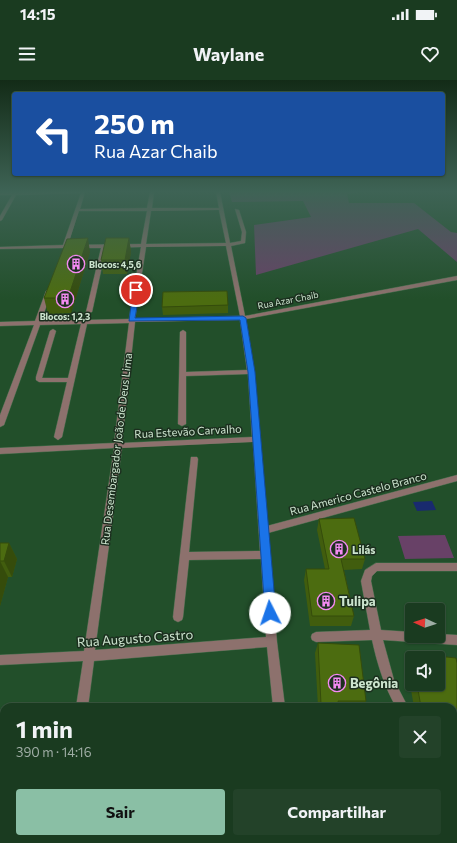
<!DOCTYPE html>
<html lang="pt">
<meta charset="utf-8">
<style>
:root{--surface:#1a3b20;--page:#234229;--text:#f1f3f6;--muted:#9fada5;--line:#38553e;--accent:#8abfa5}
body{margin:0;font-family:Commissioner,sans-serif;background:var(--page);color:var(--text);height:100vh;display:flex;flex-direction:column;font-size:15px;white-space:nowrap}
*{box-sizing:border-box;margin:0}
p{font-size:13px;color:var(--muted)}
.icon{flex:none;width:22px;height:22px;fill:none;stroke:currentColor;stroke-width:2;stroke-linecap:round;stroke-linejoin:round}
.map{position:relative;flex:1;overflow:hidden}
.drawer{position:absolute;left:0px;top:623px;width:457px;height:140px;display:flex;flex-direction:column;background:var(--surface);border-radius:12px 12px 0 0;box-shadow:0 1px 3px #0004,0 0 0 1px var(--line)}
.drawer>*{flex:none}
.banner{position:absolute;left:12px;top:12px;width:433px;height:84px;border-radius:4px;box-shadow:0 1px 3px #0004,0 0 0 1px var(--line);background:#1a4fa0;color:#fff;overflow:hidden}
.needle{width:26px;rotate:273deg}
.fabs{position:absolute;left:405px;top:523px;display:grid;gap:8px}
.fabs a{display:grid;place-items:center;width:40px;height:40px;border-radius:4px;background:var(--surface);box-shadow:0 1px 3px #0004,0 0 0 1px var(--line);font-size:20px}
.pin{position:absolute;display:grid;place-items:center;width:34px;height:34px;color:#fff;margin:-17px;border:2px solid #fff;border-radius:50%;box-shadow:0 1px 4px #0007}
.me{position:absolute;width:44px;margin:-22px;rotate:356deg;stroke-linejoin:round;filter:drop-shadow(0 0 3px #0008)}
.turn{display:flex;align-items:center;gap:14px;height:84px;padding:0 16px;font-size:18px}
.turn .icon{width:52px;height:52px;stroke-width:2.5}
.turn b{display:block;font-size:28px;line-height:34px}
.round{display:grid;place-items:center;flex:none;width:42px;height:42px;border-radius:4px;background:var(--page)}
.overview{display:flex;align-items:center;justify-content:space-between;height:68px;padding:0 16px}
h1{font-size:24px;font-weight:700;line-height:30px}
.action{display:flex;gap:8px;margin-top:auto;padding:8px 16px}
.action a{flex:1;height:46px;border-radius:4px;background:var(--accent);color:#111;font-size:16px;font-weight:700;line-height:46px;text-align:center}
.action a+a{background:var(--page);color:var(--text)}
.status{display:flex;justify-content:space-between;align-items:center;height:28px;padding:0 20px;background:var(--surface);direction:ltr}
.status svg{height:11px;fill:currentColor}
header{display:flex;justify-content:space-between;align-items:center;height:52px;padding:0 16px;background:var(--surface);font-size:18px;font-weight:700}
.map>svg:first-child{display:block}
</style>
<div class="status"><b>14:15</b><svg viewBox="0 0 49 12"><path d="M0 12V9h3v3zM5 12V6h3v6zM10 12V3h3v9zM15 12V0h3v12zM26 1h20v11H26zM47 4h2v5h-2z"/></svg></div>
<header><svg class="icon" aria-label="menu" viewBox="0 0 24 24"><path d="M4 6h16M4 12h16M4 18h16"/></svg>Waylane<svg class="icon" aria-label="heart" viewBox="0 0 24 24"><path d="M12 20l-8-8c-3-5 5-10 8-4 3-6 11-1 8 4z"/></svg></header>
<div class="map">
<svg width="457" height="763" viewBox="0 0 457 763">
<rect width="100%" height="100%" fill="#224f2a"/>
<path fill="#684167" d="M229,112H360L347,114L349,123H414L451,152L457,153V182L418,149L256,195L254,145L311,137L303,121L232,122Z
M445,455L454,478L405,479L398,456Z"/>
<path fill="#192a6e" d="M432,421L436,430L417,431L413,422Z"/>
<g fill="none" stroke-linecap="round" stroke-linejoin="round">
<defs>
<path id="minor" d="M13,112H85L80,129L147,128L150,112H154L152,128H219L216,112H220L230,163L241,161L242,152L235,129L239,130L246,152L245,163L231,166L245,236L457,196V200L246,239L254,292L267,446L457,395V401L268,453L277,562L285,627H273L267,567L94,581L88,627H76L83,581L0,585V575L84,571L114,368L0,374V368L114,363L129,243L87,244L62,357L58,360L54,357L67,302H39L36,300V297L50,251L53,249L56,251L42,298H68L81,244L40,245L4,345L0,347V335L34,245L0,246V242L35,241L46,211L49,209L52,211L41,241L129,239L141,167L106,168L92,232L87,233L86,232L101,168H67L65,169L63,168L0,169V167L63,165L81,113L16,115L2,140L0,141V136L12,115H0V113ZM219,130L226,163L146,164L151,131ZM79,131H147L141,164L68,165ZM226,166L240,236L135,239L146,167ZM240,240L247,290L186,292V252L183,250L180,252L178,344L182,346L186,344V296L248,294L252,357L122,363L135,242ZM253,362L260,471L189,472L198,379L197,377H191L173,537L174,540L178,542L182,540L183,537L189,480L261,479L266,557L95,570L122,368Z
M376,483H457V491H377L372,496L371,501L381,550L412,552V556H438V554L457,555V565L383,560L394,600L408,627H396C384,606 377,583 372,560L316,562L312,560L311,557L312,554L316,552L370,550L361,501L365,490Z
M453,733H457V747H453Z
M59,759H73L72,763H58Z
M286,759H300L301,763H287Z"/>
</defs>
<use href="#minor" stroke="#446d4b" stroke-width="1"/>
<use href="#minor" fill="#8d716d" fill-rule="evenodd"/>
</g>
<path fill="#415d0e" d="M129,158L131,172L127,194H103L101,180Z
M90,172L71,233L48,234L44,218Z
M228,225V233L163,235L162,227Z
M319,439L365,479L362,489L344,490L354,536L351,546H310L304,500L306,489H325L317,450Z
M0,463H9L17,479L12,497H8L0,526Z
M318,563L366,621L363,627H318L315,573Z
M437,576L457,583V694L453,676V627H414L407,587L412,578V604H438V578H436Z"/>
<path fill="#354c0b" d="M88,158L90,172L71,233L68,218Z
M129,158L131,172L127,194L125,180Z
M9,463L17,479L12,497L4,481Z
M0,481L8,497L0,526Z"/>
<path fill="#4c6c10" stroke="#354c0b" d="M88,158L68,218H44L67,159Z
M106,158H129L125,180H101Z
M227,211L228,225L162,227L163,212Z
M354,438L365,479H341L354,536H312L306,489H329L319,439Z
M0,463H9L4,481H0Z
M318,563L359,565L366,621H338L339,625L321,624Z
M437,576L456,578L457,583V656L454,642H453V627H421L417,604H438V578H437Z"/>
<linearGradient id="sky" x2="0" y2="1"><stop stop-color="#132b17"/><stop offset="0.51" stop-color="#3e6355"/><stop offset="1" stop-color="#3e6355" stop-opacity="0"/></linearGradient>
<rect width="457" height="219" fill="url(#sky)"/>
<path fill="#1a73e8" stroke="#114b97" d="M136,208L140,210L135,238L243,236L246,238L255,292L276,533L275,536L270,538L266,536L265,533L248,292L240,240L129,241L133,210Z"/>
<defs>
<symbol id="building-ring" viewBox="-11 -11 22 22"><circle r="9.5" fill="#1c2f1f" stroke="#f38af1" stroke-width="1.5"/><path d="M-4-6H4V6H1V3H-1V6H-4ZM-2.5-4.3h1.7v1.8h-1.7ZM.8-4.3h1.7v1.8H.8ZM-2.5-1h1.7V.8h-1.7ZM.8-1h1.7V.8H.8Z" fill="#f38af1"/></symbol>
</defs>
<g fill-rule="evenodd">
<use href="#building-ring" x="66" y="174" width="20" height="20"/>
<use href="#building-ring" x="55" y="209" width="20" height="20"/>
<use href="#building-ring" x="329" y="459" width="20" height="20"/>
<use href="#building-ring" x="316" y="511" width="20" height="20"/>
<use href="#building-ring" x="327" y="593" width="20" height="20"/>
</g>
<g text-anchor="middle" dominant-baseline="central" stroke-width="3" stroke-linejoin="round" paint-order="stroke">
<g font-size="9" font-weight="bold" fill="#cde5cf" stroke="#1c2f1f" text-anchor="start">
<text x="89" y="184">Blocos: 4,5,6</text>
<text x="65" y="236" text-anchor="middle">Blocos: 1,2,3</text>
</g>
<g font-size="9" fill="#cde5cf" stroke="#1c2f1f">
<text transform="translate(288 220) rotate(-11)">Rua Azar Chaib</text>
</g>
<g font-size="11" fill="#cde5cf" stroke="#1c2f1f">
<text transform="translate(188 351) rotate(-3)">Rua Estevão Carvalho</text>
<text transform="translate(116 369) rotate(-83)">Rua Desembargador João de Deus Lima</text>
<text transform="translate(358 413) rotate(-15)">Rua Americo Castelo Branco</text>
</g>
<g font-size="11" font-weight="bold" fill="#cde5cf" stroke="#1c2f1f" text-anchor="start">
<text x="352" y="469">Lilás</text>
</g>
<g font-size="13" font-weight="bold" fill="#cde5cf" stroke="#1c2f1f" text-anchor="start">
<text x="339" y="521">Tulipa</text>
<text x="350" y="603">Begônia</text>
</g>
<g font-size="13" fill="#cde5cf" stroke="#1c2f1f">
<text transform="translate(135 558) rotate(-4)">Rua Augusto Castro</text>
</g>
</g>
</svg>
<div class="fabs">
<a><svg class="needle" viewBox="-14 -14 28 28"><path d="M0-13l5 13h-10z" fill="#e53935"/><path d="M0 13l5-13h-10z" fill="#9fada5"/></svg></a>
<a><svg class="icon" aria-label="sound" viewBox="0 0 24 24"><path d="M4 9h4l5-4v14l-5-4H4zM17 9q2 3 0 6"/></svg></a>
</div>
<div class="pin" style="left:136px;top:210px;background:#d93025"><svg class="icon" aria-label="arrive" viewBox="0 0 24 24"><path d="M6 21V4h12l-3 4 3 4H6"/></svg></div>
<svg class="me" style="left:270px;top:533px" viewBox="-20 -20 40 40"><circle r="19" fill="#fff"/><path d="M0-13L10 11 0 6-10 11z" fill="#1a73e8"/></svg>
<div class="banner">
<div class="turn"><svg class="icon" aria-label="left" viewBox="0 0 24 24"><path d="M17 20v-9H6M10 6l-5 5 5 5"/></svg><div><b>250 m</b>Rua Azar Chaib</div></div>
</div>
<section class="drawer">
<div class="overview"><div><h1>1 min</h1><p>390 m · 14:16</p></div><a class="round"><svg class="icon" aria-label="close" viewBox="0 0 24 24"><path d="M6 6l12 12M18 6L6 18"/></svg></a></div>
<div class="action"><a>Sair</a><a>Compartilhar</a></div>
</section>
</div>
